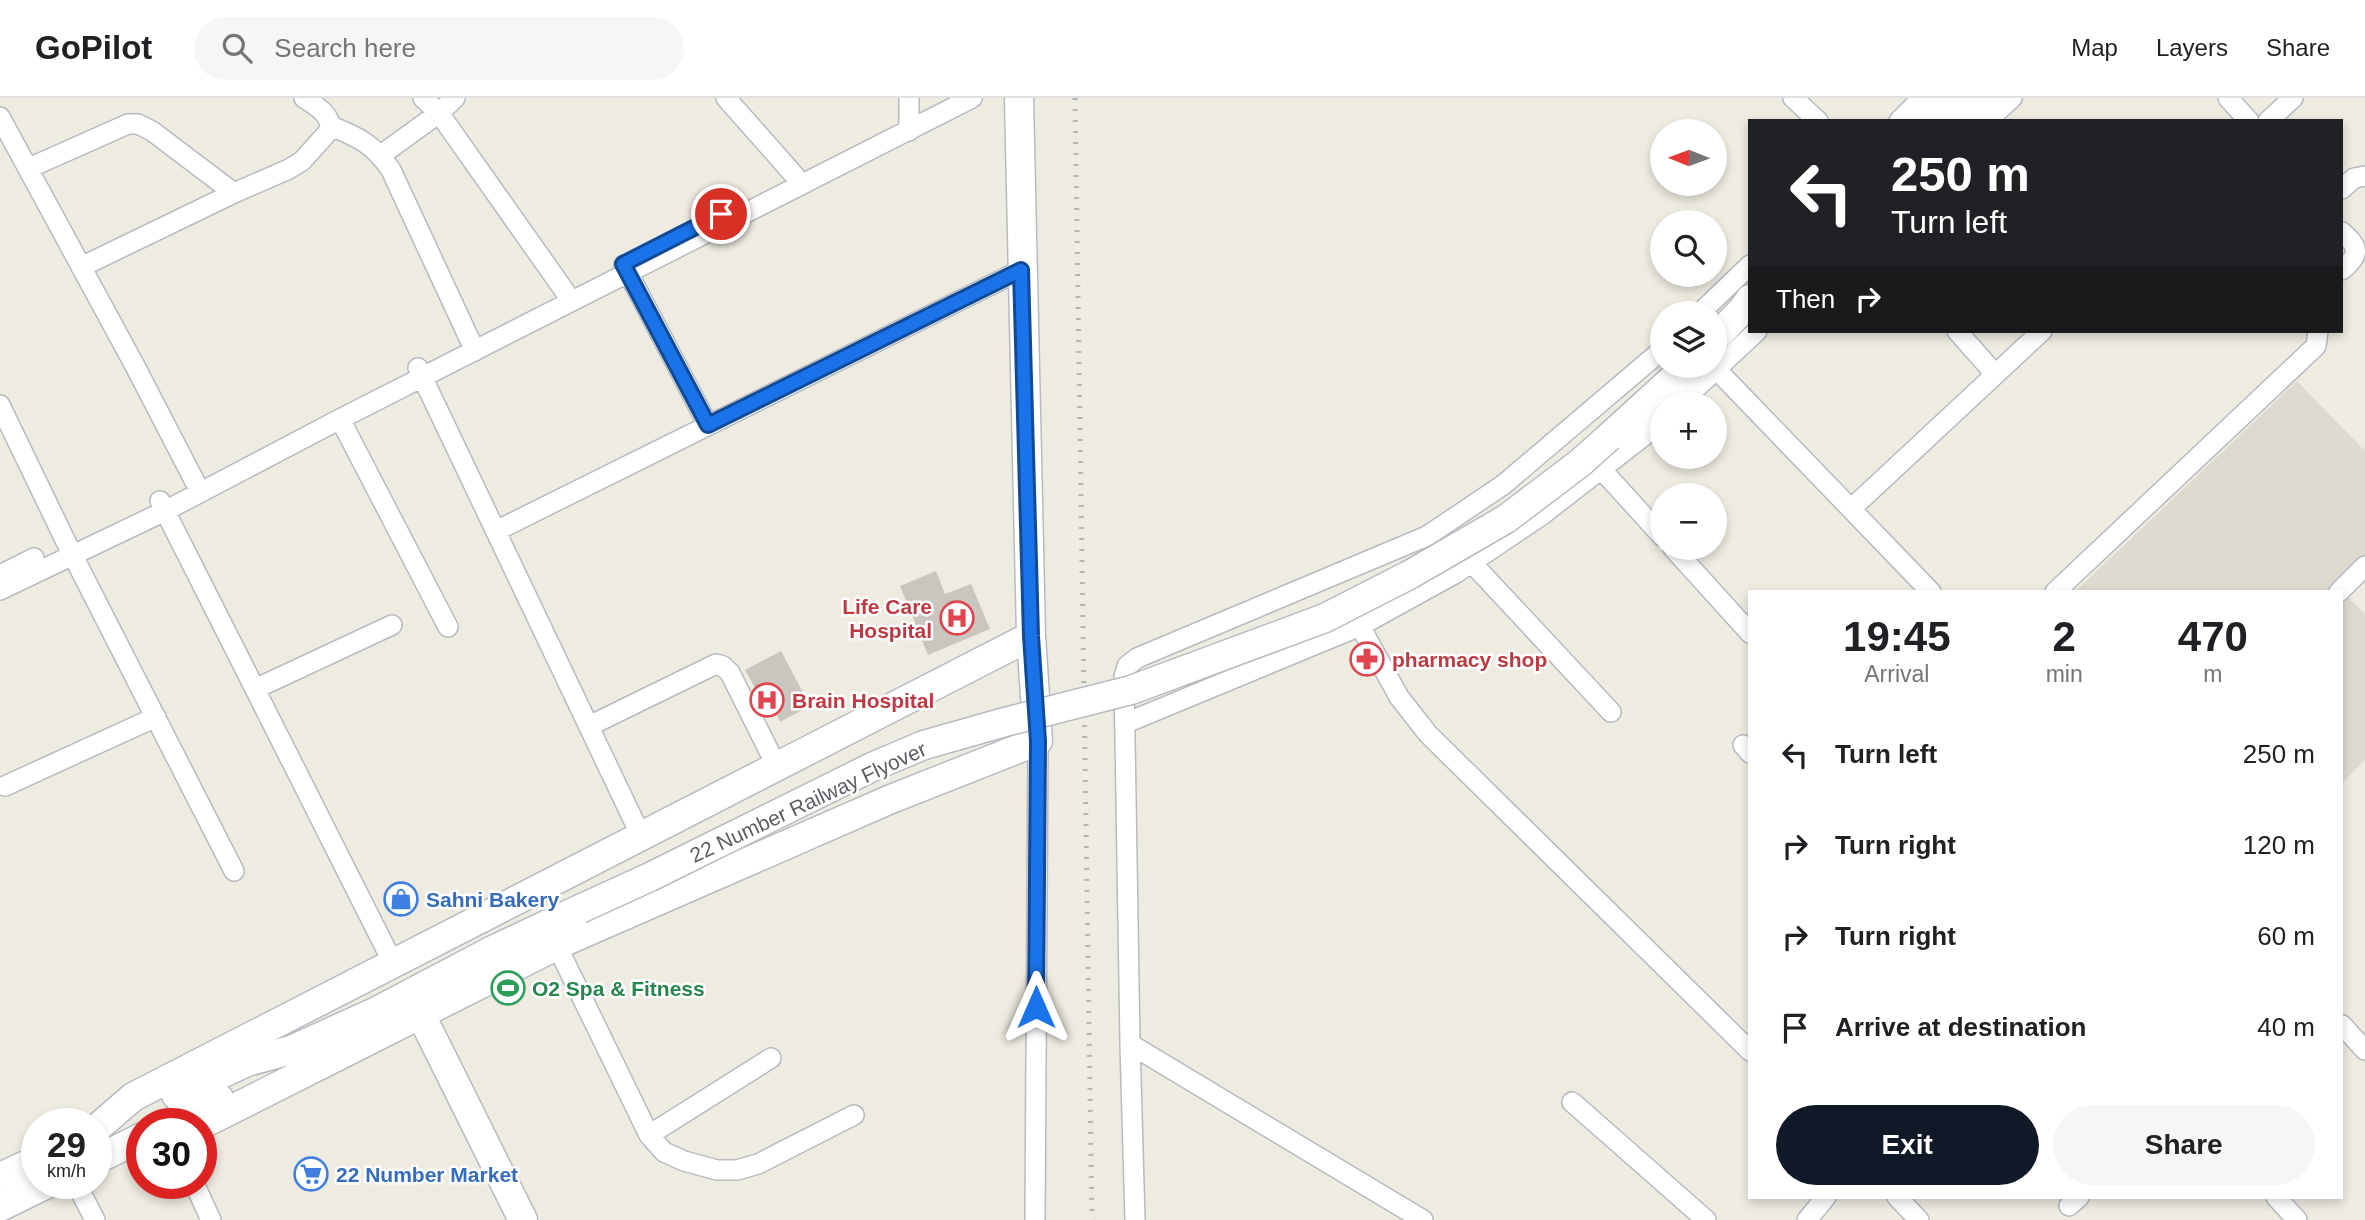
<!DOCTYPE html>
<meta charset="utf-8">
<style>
:root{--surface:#fff;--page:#f6f6f6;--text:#202124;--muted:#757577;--line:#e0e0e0;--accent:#111827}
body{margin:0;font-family:Arial,sans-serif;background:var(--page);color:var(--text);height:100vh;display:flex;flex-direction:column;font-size:26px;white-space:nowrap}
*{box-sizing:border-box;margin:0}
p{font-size:23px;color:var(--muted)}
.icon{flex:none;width:38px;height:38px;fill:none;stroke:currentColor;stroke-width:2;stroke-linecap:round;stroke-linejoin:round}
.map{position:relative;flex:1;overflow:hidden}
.drawer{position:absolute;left:1748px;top:492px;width:595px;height:609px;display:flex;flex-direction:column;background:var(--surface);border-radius:0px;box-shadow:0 4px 10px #0003}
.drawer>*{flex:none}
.top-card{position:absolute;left:1748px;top:21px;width:595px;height:214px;border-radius:0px;box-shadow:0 4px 10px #0003;background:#202124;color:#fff;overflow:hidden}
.needle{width:46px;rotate:271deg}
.tools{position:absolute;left:1650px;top:21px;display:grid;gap:14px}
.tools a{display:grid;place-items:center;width:77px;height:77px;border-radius:50%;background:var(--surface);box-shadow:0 4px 10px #0003;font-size:35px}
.speed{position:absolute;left:21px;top:1010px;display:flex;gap:14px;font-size:35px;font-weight:700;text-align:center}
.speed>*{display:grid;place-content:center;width:91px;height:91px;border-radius:50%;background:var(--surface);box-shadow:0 4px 10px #0003;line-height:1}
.speed small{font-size:18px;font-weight:400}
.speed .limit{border:10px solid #d22;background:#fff;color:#111}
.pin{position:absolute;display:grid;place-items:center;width:60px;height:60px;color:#fff;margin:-30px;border:4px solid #fff;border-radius:50%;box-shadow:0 2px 7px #0007}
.me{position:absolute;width:77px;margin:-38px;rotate:0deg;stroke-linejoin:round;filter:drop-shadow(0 0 5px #0008)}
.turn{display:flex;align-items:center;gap:24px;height:147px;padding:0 28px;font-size:32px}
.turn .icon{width:91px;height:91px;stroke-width:2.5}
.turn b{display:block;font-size:49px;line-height:60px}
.then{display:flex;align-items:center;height:66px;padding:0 28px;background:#0003;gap:14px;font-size:26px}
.eta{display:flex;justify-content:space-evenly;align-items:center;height:119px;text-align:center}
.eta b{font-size:42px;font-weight:700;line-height:49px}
.cta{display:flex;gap:14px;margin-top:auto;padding:14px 28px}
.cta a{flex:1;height:80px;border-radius:42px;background:var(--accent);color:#fff;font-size:28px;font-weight:700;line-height:80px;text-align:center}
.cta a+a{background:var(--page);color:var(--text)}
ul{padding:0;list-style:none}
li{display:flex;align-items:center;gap:21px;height:91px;padding:0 28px}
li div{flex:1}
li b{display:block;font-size:26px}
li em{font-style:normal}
header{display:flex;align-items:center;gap:42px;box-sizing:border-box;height:98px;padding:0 35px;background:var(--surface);border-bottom:2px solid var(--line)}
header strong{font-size:33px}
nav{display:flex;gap:38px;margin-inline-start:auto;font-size:24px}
.search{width:490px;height:63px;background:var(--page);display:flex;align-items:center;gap:18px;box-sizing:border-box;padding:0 24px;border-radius:38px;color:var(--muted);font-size:26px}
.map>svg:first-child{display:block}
</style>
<header>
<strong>GoPilot</strong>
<div class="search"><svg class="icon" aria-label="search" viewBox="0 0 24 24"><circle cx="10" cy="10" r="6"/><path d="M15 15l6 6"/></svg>Search here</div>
<nav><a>Map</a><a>Layers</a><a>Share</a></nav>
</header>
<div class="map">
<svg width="2365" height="1122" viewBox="0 0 2365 1122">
<rect width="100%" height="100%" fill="#eeebe1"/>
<path fill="#dedad0" d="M2297,283L2365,353V459L2329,493L2075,494Z
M2349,500L2365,516V662L2342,685V507Z"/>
<path fill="#c9c6bf" d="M936,473L945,496L971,486L990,531L928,557L900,488Z
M781,553L810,608L780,624L761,587L755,590L745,572Z"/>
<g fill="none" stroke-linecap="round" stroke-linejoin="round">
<defs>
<path id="street" d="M423,0L439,15L566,195
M726,0L795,78
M1793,0L1818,23
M2228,0L2249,23
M0,19L135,268L195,384
M1899,23L1922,0
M1987,23L2012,0
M2268,23L2293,0
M331,28C360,40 373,46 391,72L475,253
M909,33V0
M381,57L439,15L455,0
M29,70L128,26H138L152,33L234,95
M2342,91L2354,80L2365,78
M2342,134C2360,150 2360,156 2342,172
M624,167L708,327
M81,169L234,95L289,71L302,63L329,33C334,18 316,8 304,0
M1700,215L1750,167
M1957,233L1995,276
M418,270L641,738
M1716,271L1931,494
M1679,306L1757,233
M0,307L66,444L234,773
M340,321L448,529
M1601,371L1662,438
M160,403L255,591L392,527
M1852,410L2042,233
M496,433L1021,172
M1673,450L1750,535
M1471,464L1611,614
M0,477L34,460
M0,492L165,413L340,321L972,0
M2055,494L2316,248L2318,233
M2339,494L2365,468
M1360,528L1399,599L1428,636L1750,953
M255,591L393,865
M1126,625L1360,528L1456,475L1542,417L1649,334L1662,321
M589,628L716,566L723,568L730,575L777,669
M1743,647L1750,655
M5,688L156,619
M557,848L649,1037L664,1054L684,1063L717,1072H737L758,1066L854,1017
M2342,927L2365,952
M1130,946L1423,1122
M1572,1004L1706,1122
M649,1037L771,960
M76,1085L95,1122
M194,1085L211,1122
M1897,1099L1919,1122
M2276,1099L2297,1122
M2069,1108L2079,1099
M1035,1122L1038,643
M1135,1122L1130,946L1124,579L1127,568L1137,560L1427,438L1503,387L1662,252
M1807,1122L1826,1099"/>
<path id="secondary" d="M1926,23L1950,0
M1958,23L1984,0
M1715,240L1744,210L1750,201
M1609,339L1687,268
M421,917L523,1122
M176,997L247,964L291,952L377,913L493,852L580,811
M168,1026L219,1000
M201,1027L566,843L891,701L1038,643L1031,538L1019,0
M96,1031L133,999L1031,538
M96,1062L142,1039
M0,1079L37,1062
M0,1109L49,1085"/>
</defs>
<use href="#street" stroke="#b7babf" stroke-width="22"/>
<use href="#secondary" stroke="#b7bbc1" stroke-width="31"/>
<use href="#street" stroke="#fff" stroke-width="19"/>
<use href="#secondary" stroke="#fff" stroke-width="28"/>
<path stroke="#b3b4b4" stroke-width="5" stroke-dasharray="2 9" stroke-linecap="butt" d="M1075,0L1092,1122"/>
<defs>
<path id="secondary-bridge" d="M580,811L650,779L872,669L924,647L1005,624L1131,592L1325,520L1411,476L1506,421L1580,365L1609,339"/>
</defs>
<use href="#secondary-bridge" stroke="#b7bbc1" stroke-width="31" stroke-linecap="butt"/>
<use href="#secondary-bridge" stroke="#fff" stroke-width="28"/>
</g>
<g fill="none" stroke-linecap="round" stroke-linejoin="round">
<defs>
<path id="route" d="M721,116L623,166L708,327L1021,172L1031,538L1038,643L1036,909"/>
</defs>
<use href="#route" stroke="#114b97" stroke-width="18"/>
<use href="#route" stroke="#1a73e8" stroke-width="12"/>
</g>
<defs>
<symbol id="hospital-ring" viewBox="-11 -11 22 22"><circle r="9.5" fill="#fff" stroke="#e0444e" stroke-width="1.5"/><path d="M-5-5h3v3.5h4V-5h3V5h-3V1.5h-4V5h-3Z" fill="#e0444e"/></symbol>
<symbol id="pharmacy-ring" viewBox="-11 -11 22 22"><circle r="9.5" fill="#fff" stroke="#e0444e" stroke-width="1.5"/><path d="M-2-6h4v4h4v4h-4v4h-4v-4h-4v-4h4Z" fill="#e0444e"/></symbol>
<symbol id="shop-ring" viewBox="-11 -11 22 22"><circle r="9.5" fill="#fff" stroke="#3f7fe0" stroke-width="1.5"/><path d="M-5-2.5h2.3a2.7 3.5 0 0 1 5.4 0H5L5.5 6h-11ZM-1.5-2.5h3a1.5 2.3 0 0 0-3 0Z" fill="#3f7fe0"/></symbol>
<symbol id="stadium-ring" viewBox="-11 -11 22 22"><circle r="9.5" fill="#fff" stroke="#2e9e5b" stroke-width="1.5"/><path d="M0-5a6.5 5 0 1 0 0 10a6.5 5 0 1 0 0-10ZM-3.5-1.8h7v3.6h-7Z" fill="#2e9e5b"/></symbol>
<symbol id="supermarket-ring" viewBox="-11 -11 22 22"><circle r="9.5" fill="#fff" stroke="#3f7fe0" stroke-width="1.5"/><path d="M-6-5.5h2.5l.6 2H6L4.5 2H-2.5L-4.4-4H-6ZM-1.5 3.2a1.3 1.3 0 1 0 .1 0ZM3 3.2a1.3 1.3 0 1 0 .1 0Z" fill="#3f7fe0"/></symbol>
</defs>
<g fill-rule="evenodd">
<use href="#hospital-ring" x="938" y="501" width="38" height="38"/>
<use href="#pharmacy-ring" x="1348" y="542" width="38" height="38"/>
<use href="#hospital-ring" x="748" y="583" width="38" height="38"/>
<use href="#shop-ring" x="382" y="782" width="38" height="38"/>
<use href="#stadium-ring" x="489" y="871" width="38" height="38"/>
<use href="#supermarket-ring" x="292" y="1057" width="38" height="38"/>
</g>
<g text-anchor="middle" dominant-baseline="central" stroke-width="5" stroke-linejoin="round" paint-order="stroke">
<g font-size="21" font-weight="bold" fill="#be3a42" stroke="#fff" text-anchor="start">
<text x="932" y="508" text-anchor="end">Life Care<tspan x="932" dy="24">Hospital</tspan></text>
<text x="1392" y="561">pharmacy shop</text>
<text x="792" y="602">Brain Hospital</text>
</g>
<g font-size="21" fill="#5a5e63" stroke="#fff">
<text transform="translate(808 704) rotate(-25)">22 Number Railway Flyover</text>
</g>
<g font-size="21" font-weight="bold" fill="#366cbe" stroke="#fff" text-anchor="start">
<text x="426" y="801">Sahni Bakery</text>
<text x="336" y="1076">22 Number Market</text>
</g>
<g font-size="21" font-weight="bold" fill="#27864d" stroke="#fff" text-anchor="start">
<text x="532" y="890">O2 Spa &amp; Fitness</text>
</g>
</g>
</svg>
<div class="tools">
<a><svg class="needle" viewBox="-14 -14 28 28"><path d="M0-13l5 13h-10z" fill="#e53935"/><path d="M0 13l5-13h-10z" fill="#757577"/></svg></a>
<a><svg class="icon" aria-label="search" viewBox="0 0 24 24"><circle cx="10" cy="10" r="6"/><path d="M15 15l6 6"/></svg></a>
<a><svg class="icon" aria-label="layers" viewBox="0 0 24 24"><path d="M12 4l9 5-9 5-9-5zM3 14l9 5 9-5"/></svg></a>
<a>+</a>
<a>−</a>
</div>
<div class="speed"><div>29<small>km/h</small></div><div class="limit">30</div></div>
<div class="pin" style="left:721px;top:116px;background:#d93025"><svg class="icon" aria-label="arrive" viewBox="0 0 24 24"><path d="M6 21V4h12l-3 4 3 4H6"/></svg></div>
<svg class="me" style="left:1036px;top:909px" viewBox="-20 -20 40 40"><path d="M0-17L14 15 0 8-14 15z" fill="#1a73e8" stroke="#fff" stroke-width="4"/></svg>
<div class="top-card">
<div class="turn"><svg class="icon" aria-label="left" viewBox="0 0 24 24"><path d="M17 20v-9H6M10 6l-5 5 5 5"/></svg><div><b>250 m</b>Turn left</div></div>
<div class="then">Then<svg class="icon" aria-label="right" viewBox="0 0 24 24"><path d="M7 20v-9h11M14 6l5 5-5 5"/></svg></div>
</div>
<section class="drawer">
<div class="eta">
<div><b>19:45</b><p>Arrival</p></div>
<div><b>2</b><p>min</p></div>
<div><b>470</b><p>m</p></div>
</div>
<ul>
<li><svg class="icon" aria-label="left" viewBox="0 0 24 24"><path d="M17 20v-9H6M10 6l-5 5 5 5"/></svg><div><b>Turn left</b></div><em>250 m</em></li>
<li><svg class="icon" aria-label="right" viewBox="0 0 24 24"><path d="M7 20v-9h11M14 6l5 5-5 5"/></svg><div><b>Turn right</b></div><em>120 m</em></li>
<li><svg class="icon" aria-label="right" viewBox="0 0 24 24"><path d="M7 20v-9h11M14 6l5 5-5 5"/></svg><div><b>Turn right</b></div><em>60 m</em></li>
<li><svg class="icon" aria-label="arrive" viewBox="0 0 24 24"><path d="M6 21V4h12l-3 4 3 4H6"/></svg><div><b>Arrive at destination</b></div><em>40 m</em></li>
</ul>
<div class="cta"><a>Exit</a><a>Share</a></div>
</section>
</div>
